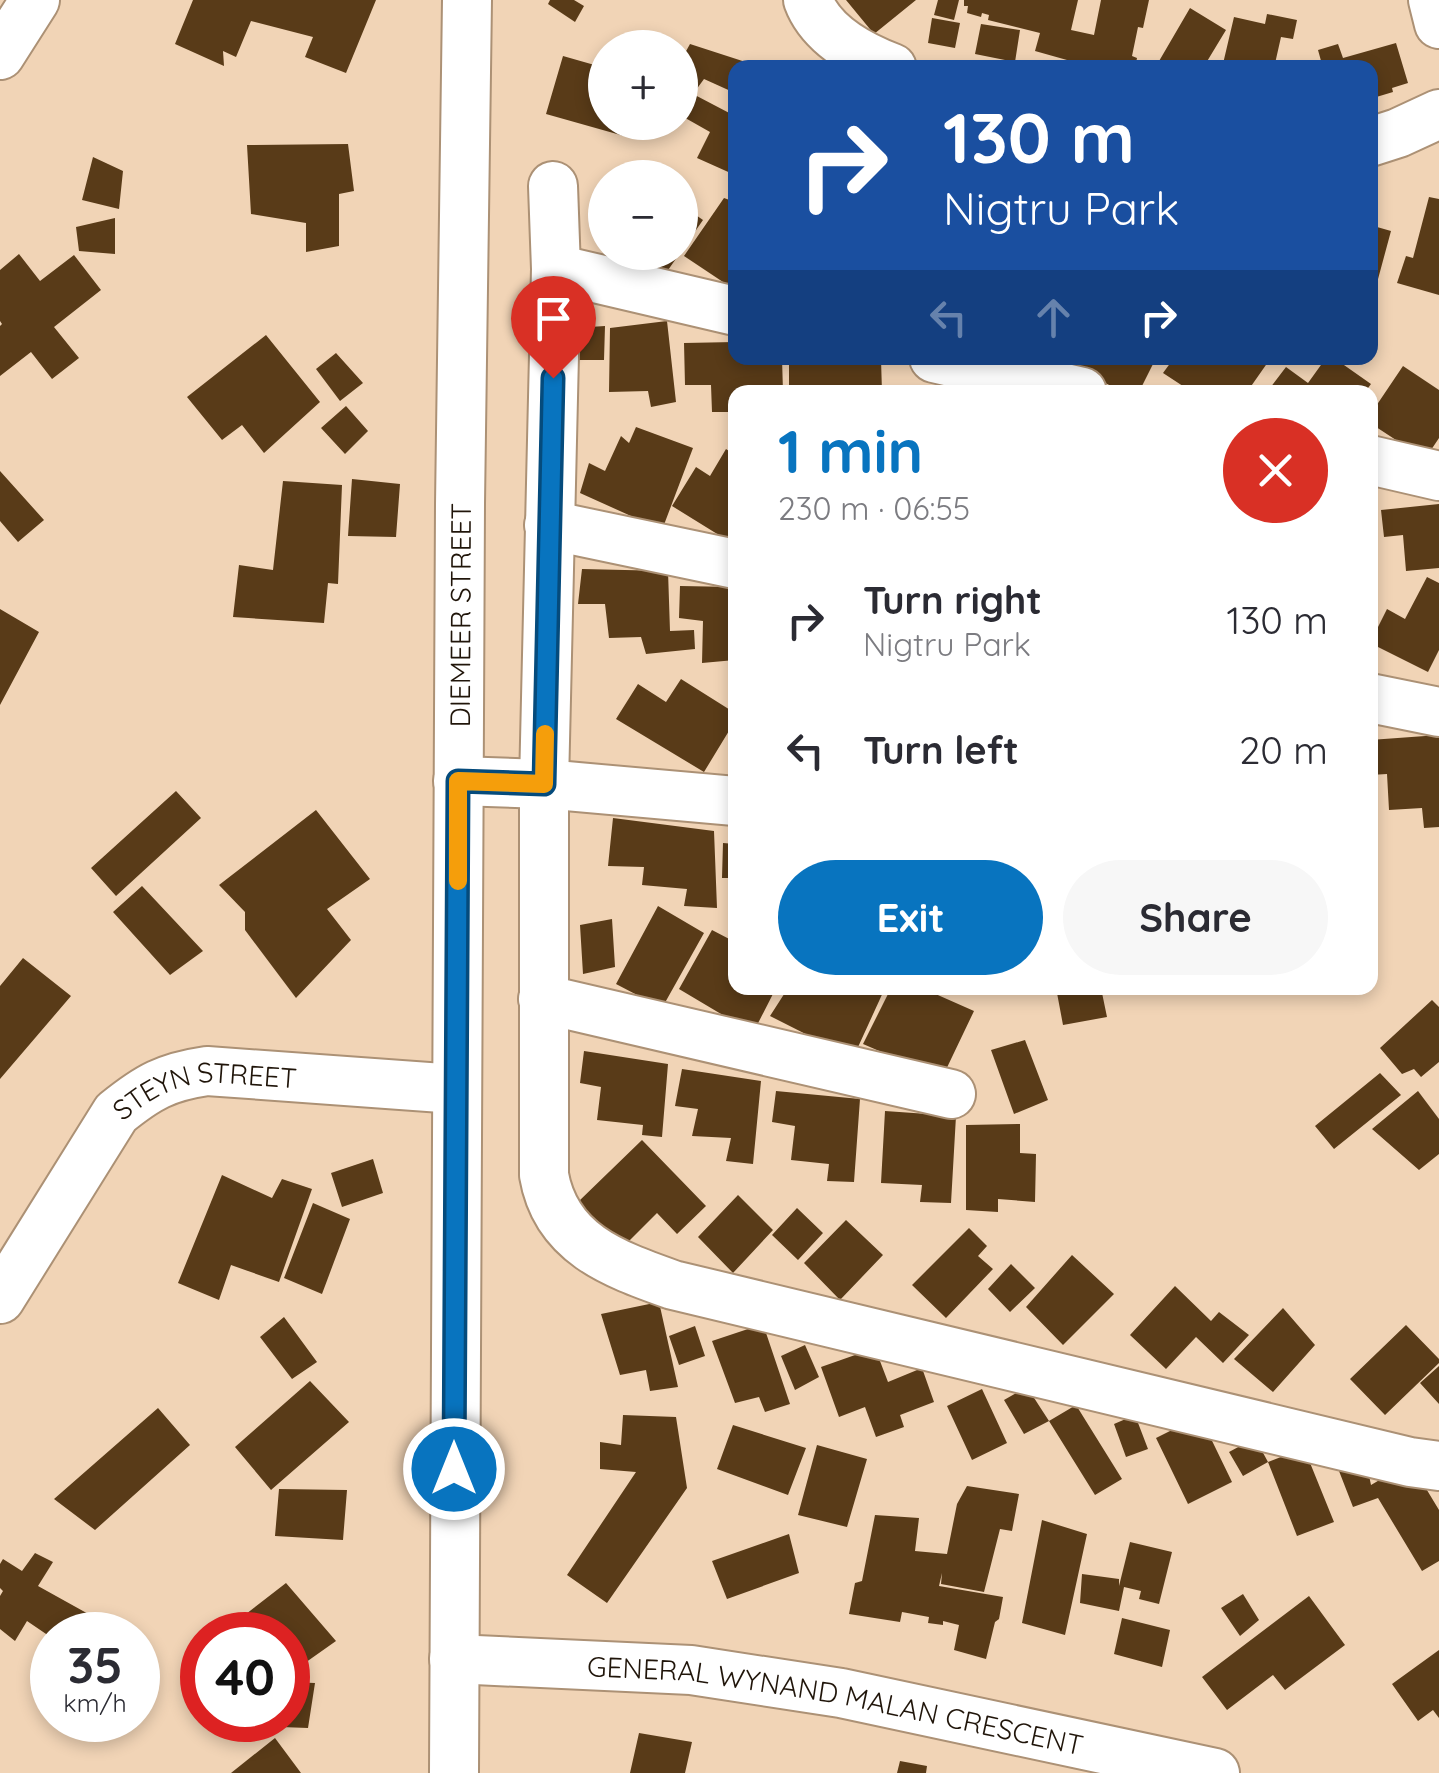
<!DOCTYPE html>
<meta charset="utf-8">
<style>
:root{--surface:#fff;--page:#f7f7f7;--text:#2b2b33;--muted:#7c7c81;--accent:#0874bf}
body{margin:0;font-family:Quicksand,sans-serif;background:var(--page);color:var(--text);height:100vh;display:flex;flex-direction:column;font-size:38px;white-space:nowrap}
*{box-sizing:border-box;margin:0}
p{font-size:32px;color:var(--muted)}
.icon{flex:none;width:55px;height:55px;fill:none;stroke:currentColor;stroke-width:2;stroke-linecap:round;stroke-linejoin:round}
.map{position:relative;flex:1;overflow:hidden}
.side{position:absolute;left:728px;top:385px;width:650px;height:610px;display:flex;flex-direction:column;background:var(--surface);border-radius:20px;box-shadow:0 5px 15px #0003}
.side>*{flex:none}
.hud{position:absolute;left:728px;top:60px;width:650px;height:305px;border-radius:20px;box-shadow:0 5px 15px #0003;background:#1a4fa0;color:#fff;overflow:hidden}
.controls{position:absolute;left:588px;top:30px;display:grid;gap:20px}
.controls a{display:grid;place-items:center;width:110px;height:110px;border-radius:50%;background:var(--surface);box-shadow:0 5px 15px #0003;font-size:50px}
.speed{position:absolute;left:30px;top:1612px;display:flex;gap:20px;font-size:50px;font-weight:700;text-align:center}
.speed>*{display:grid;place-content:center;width:130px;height:130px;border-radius:50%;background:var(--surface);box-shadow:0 5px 15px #0003;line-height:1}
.speed small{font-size:25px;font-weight:400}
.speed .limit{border:15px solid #d22;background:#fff;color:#111}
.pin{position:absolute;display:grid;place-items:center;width:85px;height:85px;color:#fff;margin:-102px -42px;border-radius:50% 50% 50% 0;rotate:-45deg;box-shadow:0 0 10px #0007}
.pin .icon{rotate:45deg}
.me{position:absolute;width:110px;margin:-55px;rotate:0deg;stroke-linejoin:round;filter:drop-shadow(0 0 8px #0008)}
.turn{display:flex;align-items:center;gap:35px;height:210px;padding:0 50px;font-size:45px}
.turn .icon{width:130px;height:130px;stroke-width:2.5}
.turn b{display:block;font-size:70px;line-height:85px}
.lanes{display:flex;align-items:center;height:95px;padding:0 50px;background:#0003;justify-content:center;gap:50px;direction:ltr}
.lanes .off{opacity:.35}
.round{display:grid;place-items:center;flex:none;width:105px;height:105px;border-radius:52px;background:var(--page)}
.overview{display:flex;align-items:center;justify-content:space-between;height:170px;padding:0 50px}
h1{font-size:60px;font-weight:800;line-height:75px;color:var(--accent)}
.button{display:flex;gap:20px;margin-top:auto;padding:20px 50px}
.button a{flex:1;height:115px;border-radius:60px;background:var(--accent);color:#fff;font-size:40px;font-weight:800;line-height:115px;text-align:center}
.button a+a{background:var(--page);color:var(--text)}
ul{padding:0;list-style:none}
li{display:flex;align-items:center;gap:30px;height:130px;padding:0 50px}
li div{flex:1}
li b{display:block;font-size:38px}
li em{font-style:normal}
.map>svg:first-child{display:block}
</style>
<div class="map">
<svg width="1439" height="1773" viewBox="0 0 1439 1773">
<rect width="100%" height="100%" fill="#f1d4b6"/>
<path fill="#593b18" d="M193,0H376L346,73L305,57L313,37L251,21L236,57L223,51L224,66L175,44Z
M550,0H574L584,6L575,22L548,4Z
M846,0H916L874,34Z
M938,0H959L954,20L934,15Z
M964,0H1078L1071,30L1094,35L1101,0H1149L1143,28L1138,27L1132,56L1137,58L1135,68H1073L1067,60L1035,51L1040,33L988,20L989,15L982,13L981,17L967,13L968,6H964Z
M1190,8L1226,30L1203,68H1155Z
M1267,14L1297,20L1293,39L1281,37L1274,68H1222L1234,17L1265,24Z
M932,18L960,23L955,48L928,43Z
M981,24L1020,30L1015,62L975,54Z
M1396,43L1408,83L1392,88L1393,92L1373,98L1370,93V68H1323L1318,50L1338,44L1343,58Z
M690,44L761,67L735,68V93L704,79L693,94L735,116V175L697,158L710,132L680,115V62Z
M563,56L605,68V122H628L624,136L546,114Z
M348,144L354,191L339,194V246L306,252V223L251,214L247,145Z
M93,157L123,171L119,209L82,200Z
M1429,197L1439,199V295L1397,283L1406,256L1413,258Z
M724,198L735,202V290L684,256Z
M680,204L703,220L659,283L615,252H680Z
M115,218V254L79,251L76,227Z
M1370,225L1391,231L1371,305L1370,304Z
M19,254L40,281L74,255L101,290L54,327L79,358L52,379L31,352L0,376V326L2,324L0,321V270Z
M667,321L676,402L651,407L648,391L609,392L610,328Z
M605,326L604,360H574V328Z
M266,335L320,402L264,453L242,425L222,440L187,397Z
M735,342V358H782L783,392H735V412H712L711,385H685L684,343Z
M336,353L363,383L340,401L316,369Z
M1071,358H1156L1139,392H1124L1067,365Z
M1174,358H1261L1268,362L1247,392H1192L1163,373Z
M1326,358H1334L1371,384L1365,392H1267L1286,367L1308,383Z
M881,359L882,392H789V361Z
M1403,366L1439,390V438L1425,459L1370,423V415Z
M972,382L973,392H885V389Z
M346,406L368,431L345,454L321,428Z
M636,427L693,448L662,530L580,493L589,463L605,471L621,436L629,443Z
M726,449L735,455V545L672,506L696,467L710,476Z
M0,471L44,520L18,542L0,521Z
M352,479L400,484L396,537L348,536Z
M283,481L342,485L338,584L328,583L324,623L233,617L239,565L273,570Z
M1439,504V568L1406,571L1403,535L1384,537L1381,510Z
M582,569L668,571L670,631L694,630L695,649L646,654L641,637L609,638L605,604H578Z
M1427,577L1439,583V650L1428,672L1370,643L1387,609L1405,619Z
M680,586L735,587V660L702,663L703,621L679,618Z
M0,609L39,632L0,705Z
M681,679L735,713V721L704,772L616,719L638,684L666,702Z
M1439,735V827L1424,828L1422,808L1389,810L1387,774L1370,775V740Z
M176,791L201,818L116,896L91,868Z
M316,810L370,879L327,909L351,940L296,998L245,930V912L219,885Z
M613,818L714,831L717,908L684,906L687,889L642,885L644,867L608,866Z
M723,843L735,844V878H722Z
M142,886L203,951L170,975L113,912Z
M658,906L704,933L662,1008L616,984Z
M612,919L615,967L583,974L580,925Z
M712,930L735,942V988H776L753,1033L679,989Z
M23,958L71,996L0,1079V986Z
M788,988H885L853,1058L770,1016Z
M891,988H922L974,1011L942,1078L863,1044Z
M1048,988H1101L1107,1017L1063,1025L1057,993L1049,994Z
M1432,1000L1439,1007V1062L1421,1077L1414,1069L1402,1074L1380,1048Z
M1025,1040L1048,1100L1014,1114L991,1050Z
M584,1051L668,1064L662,1137L642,1135L643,1125L597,1120L601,1087L580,1083Z
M682,1069L761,1081L753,1164L726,1161L731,1138L692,1136L698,1109L675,1106Z
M1380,1073L1401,1095L1334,1149L1315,1126Z
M776,1091L860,1099L854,1182L827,1181L829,1164L791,1160L795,1126L772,1122Z
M1418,1091L1439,1119V1154L1419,1170L1372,1129Z
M885,1111L956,1116L951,1203L920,1202L922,1185L881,1183Z
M1020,1124V1153L1036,1154L1035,1202L998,1199V1212L966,1210V1125Z
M642,1140L706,1206L677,1234L657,1213L623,1247L578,1202Z
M373,1159L383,1193L342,1207L331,1173Z
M222,1175L272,1198L282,1179L312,1189L279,1282L231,1265L219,1300L178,1283Z
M738,1195L773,1230L733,1273L698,1237Z
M313,1203L350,1219L322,1294L284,1278Z
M797,1208L823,1233L798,1260L772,1235Z
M846,1220L883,1255L840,1300L804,1263Z
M969,1228L987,1246L978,1256L993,1269L946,1318L912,1285Z
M1072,1255L1114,1294L1063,1345L1026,1307Z
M1011,1264L1035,1288L1010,1312L988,1289Z
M1175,1286L1211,1321L1219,1312L1249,1335L1223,1363L1196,1337L1166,1369L1130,1335Z
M659,1302L678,1387L650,1391L646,1370L620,1375L601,1314Z
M1283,1308L1315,1345L1273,1392L1234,1359Z
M284,1317L317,1362L292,1379L260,1337Z
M763,1324L790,1404L765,1412L759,1397L735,1403L712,1341Z
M1406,1325L1439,1359V1363L1385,1415L1350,1379Z
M695,1326L705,1356L679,1365L669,1336Z
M805,1345L819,1377L795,1390L781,1356Z
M875,1348L888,1382L922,1368L934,1402L900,1415L904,1427L876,1437L865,1407L839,1417L821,1367Z
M1439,1366V1404L1420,1383Z
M310,1381L349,1422L271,1490L235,1447Z
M1027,1387L1049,1421L1024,1434L1004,1400Z
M982,1389L1007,1443L972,1460L947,1406Z
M1076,1405L1122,1479L1095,1495L1049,1421Z
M158,1408L190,1445L95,1530L54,1499Z
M623,1415L676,1417L687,1488L607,1603L567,1575L636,1472L600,1469V1442L621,1445Z
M1135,1415L1148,1449L1126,1457L1114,1424Z
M1200,1416L1232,1482L1188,1504L1156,1438Z
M733,1425L806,1448L788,1495L717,1469Z
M1255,1438L1268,1462L1243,1476L1229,1452Z
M817,1445L867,1459L847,1527L798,1515Z
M1304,1448L1334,1522L1297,1536L1268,1462Z
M1366,1461L1371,1485L1410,1462L1439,1510V1561L1422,1571L1378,1498L1353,1507L1339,1471Z
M967,1486L1019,1494L1012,1531L1000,1529L984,1592L941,1584L942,1573L939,1586L1003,1597L999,1619L995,1622L986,1659L954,1650L959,1625L943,1621V1625L928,1623L929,1617L902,1612L900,1622L849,1614L855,1583L862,1581L875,1515L919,1518L915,1551L947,1554L957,1504Z
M279,1489L347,1490L343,1540L275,1536Z
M1042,1520L1087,1534L1065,1635L1022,1623Z
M789,1534L799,1573L727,1599L712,1561Z
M1130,1542L1172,1552L1159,1604L1139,1599L1141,1591L1124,1587L1119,1611L1080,1603L1082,1574L1119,1579V1586Z
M35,1553L53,1562L38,1586L110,1626L104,1635H52V1638L27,1621L15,1641L0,1629V1596L3,1591L0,1588V1564L3,1559L22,1571Z
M286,1583L336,1641L302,1665L288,1647V1635H219Z
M1243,1594L1259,1620L1240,1636L1221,1608Z
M1309,1596L1345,1645L1285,1690L1273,1675L1227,1710L1202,1677Z
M1122,1618L1170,1630L1162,1667L1114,1654Z
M1439,1650V1718L1433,1710L1418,1721L1392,1684Z
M288,1682L315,1683L308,1728L222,1725L223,1720H288Z
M639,1733L692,1742L685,1773H630Z
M275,1738L301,1773H231Z
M900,1761L927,1766L926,1773H897Z"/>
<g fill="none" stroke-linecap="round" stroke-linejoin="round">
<defs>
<g id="minor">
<path d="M808,0C821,35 858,55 892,68"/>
<path d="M1433,0L1439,24"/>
<path d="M0,55L35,0"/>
<path d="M1370,142L1398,133L1439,114"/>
<path d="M553,186L556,269L544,784V1175C556,1244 614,1264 673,1285L1410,1462L1439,1466"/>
<path d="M556,269L735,311"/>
<path d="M934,358L1082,392"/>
<path d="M1370,460L1439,476"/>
<path d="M549,525L735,564"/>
<path d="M1370,698L1439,712"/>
<path d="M458,781L544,784L735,801"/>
<path d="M543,999L951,1094"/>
<path id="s1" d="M0,1299L116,1113C148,1087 166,1077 207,1071L456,1089"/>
<path id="s2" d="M454,1659L691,1670L841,1693L1215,1773"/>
<path id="s3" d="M454,1773L460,504L467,0"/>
</g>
</defs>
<use href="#minor" stroke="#ac9175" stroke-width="52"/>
<use href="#minor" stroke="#fff" stroke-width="48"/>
</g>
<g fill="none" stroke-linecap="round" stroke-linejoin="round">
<defs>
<path id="route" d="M454,1469L458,781L544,784L553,378"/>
</defs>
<use href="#route" stroke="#054b7c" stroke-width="25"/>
<use href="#route" stroke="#0874bf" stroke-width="18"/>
<path stroke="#f59e0b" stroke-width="18" d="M458,881V781L544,784L545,734"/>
</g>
<g text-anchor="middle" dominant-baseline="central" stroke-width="10" stroke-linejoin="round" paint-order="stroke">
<g font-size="28" fill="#20150a" stroke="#f1d4b6">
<text stroke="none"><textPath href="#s3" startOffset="1158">DIEMEER STREET</textPath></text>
<text stroke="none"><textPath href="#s1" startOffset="315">STEYN STREET</textPath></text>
<text stroke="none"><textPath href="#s2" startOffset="385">GENERAL WYNAND MALAN CRESCENT</textPath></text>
</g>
</g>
</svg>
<div class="controls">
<a>+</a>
<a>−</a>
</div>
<div class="speed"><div>35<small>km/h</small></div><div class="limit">40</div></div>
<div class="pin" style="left:553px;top:378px;background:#d93025"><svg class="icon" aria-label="arrive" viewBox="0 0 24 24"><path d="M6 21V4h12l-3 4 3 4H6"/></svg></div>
<svg class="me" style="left:454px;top:1469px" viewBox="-20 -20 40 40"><circle r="17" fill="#0874bf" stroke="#fff" stroke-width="3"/><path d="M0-11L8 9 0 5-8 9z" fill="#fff"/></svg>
<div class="hud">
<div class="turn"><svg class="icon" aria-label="right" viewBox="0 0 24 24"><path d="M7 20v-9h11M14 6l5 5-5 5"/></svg><div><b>130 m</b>Nigtru Park</div></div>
<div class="lanes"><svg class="icon off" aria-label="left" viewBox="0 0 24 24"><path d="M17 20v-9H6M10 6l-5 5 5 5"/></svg><svg class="icon off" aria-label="ahead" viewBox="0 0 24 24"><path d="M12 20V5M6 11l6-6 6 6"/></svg><svg class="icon" aria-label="right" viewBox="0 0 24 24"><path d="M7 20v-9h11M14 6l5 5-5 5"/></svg></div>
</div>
<section class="side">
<div class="overview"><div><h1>1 min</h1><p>230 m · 06:55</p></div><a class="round" style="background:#d93025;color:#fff"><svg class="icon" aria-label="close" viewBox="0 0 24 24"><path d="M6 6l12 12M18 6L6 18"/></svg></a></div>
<ul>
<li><svg class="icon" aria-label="right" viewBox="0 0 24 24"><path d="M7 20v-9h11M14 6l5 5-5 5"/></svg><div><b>Turn right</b><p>Nigtru Park</p></div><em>130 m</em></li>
<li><svg class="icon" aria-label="left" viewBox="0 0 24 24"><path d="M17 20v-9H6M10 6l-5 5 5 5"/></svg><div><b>Turn left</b></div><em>20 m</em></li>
</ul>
<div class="button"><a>Exit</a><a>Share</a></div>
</section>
</div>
